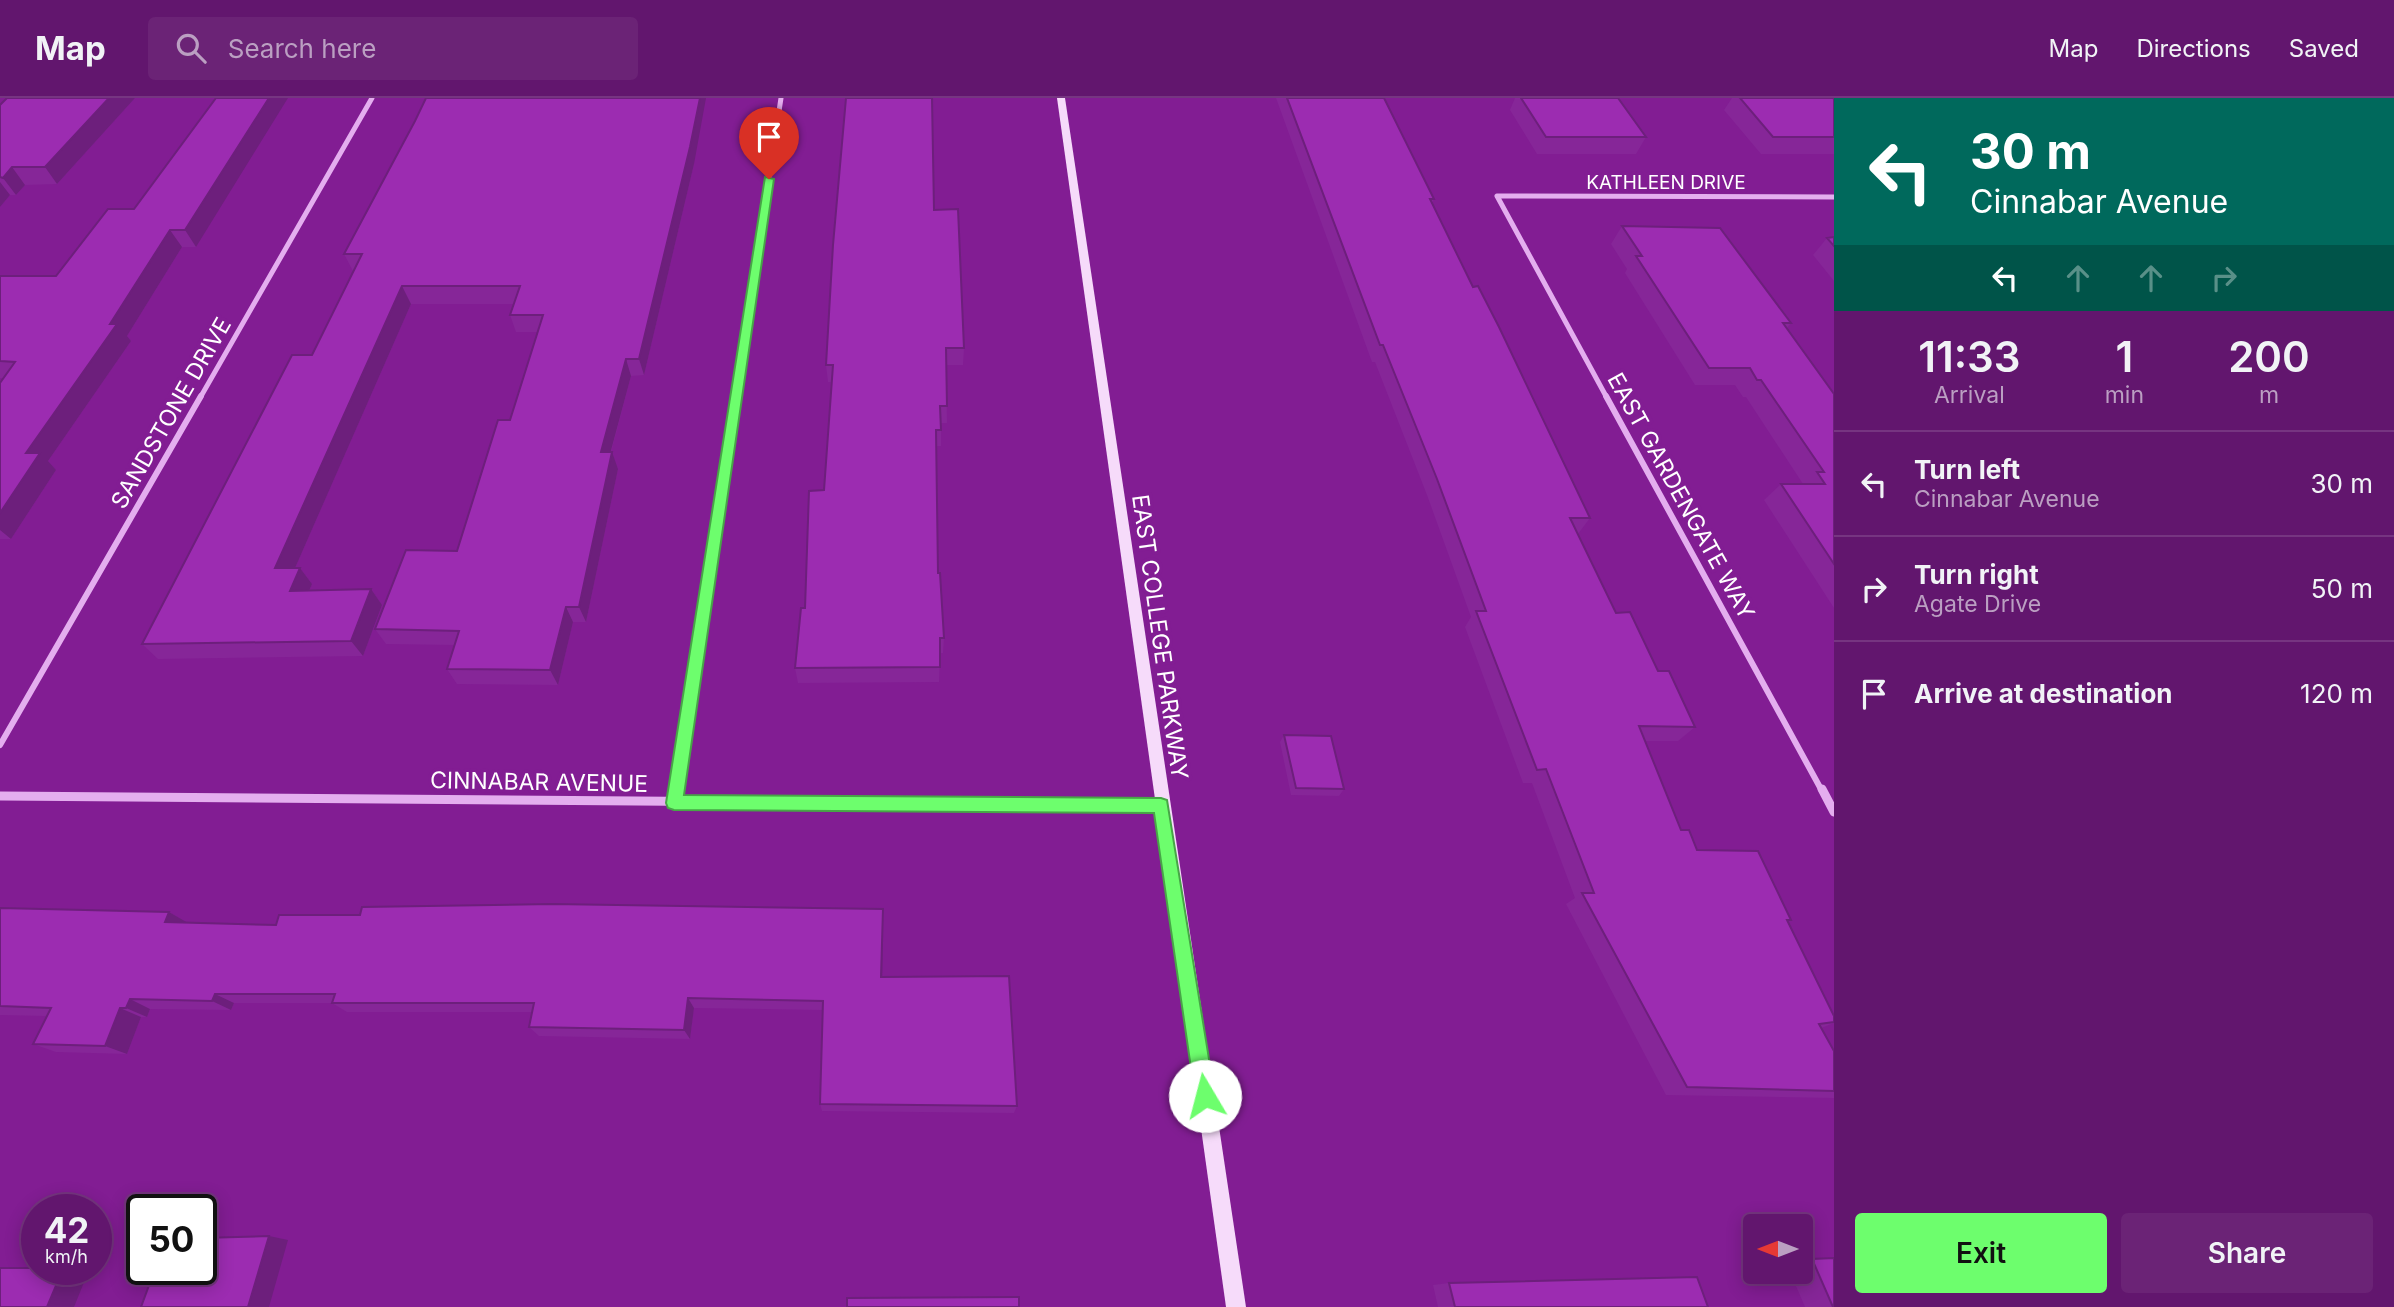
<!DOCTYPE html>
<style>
:root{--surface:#62166e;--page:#6b2376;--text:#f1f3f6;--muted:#bb9fc2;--line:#763581;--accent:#6dfe6d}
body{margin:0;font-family:Inter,sans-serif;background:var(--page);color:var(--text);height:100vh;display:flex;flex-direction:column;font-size:26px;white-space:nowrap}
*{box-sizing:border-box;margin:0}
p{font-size:23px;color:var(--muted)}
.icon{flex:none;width:38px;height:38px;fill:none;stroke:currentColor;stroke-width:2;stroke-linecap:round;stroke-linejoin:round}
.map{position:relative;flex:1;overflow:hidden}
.side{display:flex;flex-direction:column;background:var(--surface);width:560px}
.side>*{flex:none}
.hud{background:#00695c;color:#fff;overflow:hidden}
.needle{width:46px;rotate:270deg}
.controls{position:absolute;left:1743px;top:1116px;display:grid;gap:14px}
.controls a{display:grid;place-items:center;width:70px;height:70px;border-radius:7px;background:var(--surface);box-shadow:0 4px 18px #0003,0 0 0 2px var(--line);font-size:35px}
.speed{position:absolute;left:21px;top:1096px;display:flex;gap:14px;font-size:35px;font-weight:700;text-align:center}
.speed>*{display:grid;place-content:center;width:91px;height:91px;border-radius:50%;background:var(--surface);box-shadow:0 4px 18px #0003,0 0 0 2px var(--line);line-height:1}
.speed small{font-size:18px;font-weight:400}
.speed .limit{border:4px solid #111;border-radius:10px;background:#fff;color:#111}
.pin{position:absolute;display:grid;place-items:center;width:60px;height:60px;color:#fff;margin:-72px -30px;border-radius:50% 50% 50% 0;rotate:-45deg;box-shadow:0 0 7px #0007}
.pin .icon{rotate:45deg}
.me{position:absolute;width:77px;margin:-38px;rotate:352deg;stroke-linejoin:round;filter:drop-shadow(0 0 5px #0008)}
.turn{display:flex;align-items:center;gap:24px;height:147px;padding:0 21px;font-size:32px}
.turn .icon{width:91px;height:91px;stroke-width:2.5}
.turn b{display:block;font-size:49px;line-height:60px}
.lanes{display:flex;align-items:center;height:66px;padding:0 21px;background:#0003;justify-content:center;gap:35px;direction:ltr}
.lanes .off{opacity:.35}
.eta{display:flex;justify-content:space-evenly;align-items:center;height:119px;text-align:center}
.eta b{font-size:42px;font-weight:600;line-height:49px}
.action{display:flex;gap:14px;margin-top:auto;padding:14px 21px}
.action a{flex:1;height:80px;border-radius:7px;background:var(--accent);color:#111;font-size:28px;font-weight:600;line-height:80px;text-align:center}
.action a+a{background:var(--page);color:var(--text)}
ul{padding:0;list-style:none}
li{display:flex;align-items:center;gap:21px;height:105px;padding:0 21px;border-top:2px solid var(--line)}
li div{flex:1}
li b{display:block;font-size:26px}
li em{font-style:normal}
header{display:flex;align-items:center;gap:42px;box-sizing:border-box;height:98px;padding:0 35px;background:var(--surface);border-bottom:2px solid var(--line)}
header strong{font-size:33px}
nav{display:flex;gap:38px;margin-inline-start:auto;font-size:24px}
.search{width:490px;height:63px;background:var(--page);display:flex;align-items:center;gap:18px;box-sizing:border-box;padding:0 24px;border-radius:7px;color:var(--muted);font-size:26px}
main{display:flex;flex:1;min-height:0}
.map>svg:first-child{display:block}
</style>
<header>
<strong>Map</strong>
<div class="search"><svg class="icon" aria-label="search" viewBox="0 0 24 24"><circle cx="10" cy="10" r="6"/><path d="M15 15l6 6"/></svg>Search here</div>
<nav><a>Map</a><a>Directions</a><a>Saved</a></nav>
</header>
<main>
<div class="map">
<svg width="1834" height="1209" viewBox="0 0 1834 1209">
<rect width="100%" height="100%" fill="#821d93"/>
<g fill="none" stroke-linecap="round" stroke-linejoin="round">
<path stroke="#e4aeef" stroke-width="5" d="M200,300L372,0
M735,300L781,0
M1607,300L1497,98L1834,99"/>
<path stroke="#e4aeef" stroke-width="6" d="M1606,298L1822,693
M0,647L201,298
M676,693L736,298"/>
<path stroke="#e4aeef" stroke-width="9" d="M1822,691L1834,714
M0,698L1161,707
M674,705L676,691"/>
<path fill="#f6dbfa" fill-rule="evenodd" d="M1057,0H1065L1246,1209H1226Z"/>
</g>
<path fill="#862698" d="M7,0H135L57,86L25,87L16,97H10L0,109V7Z
M216,0L196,149H182L127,238L131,243L48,363L56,372L11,441H0V285L4,280H0V178H56L134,111Z
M1276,0H1384L1434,101L1432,105L1473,189L1590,420L1578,436L1616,515L1658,573L1695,629L1678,643H1645L1681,732L1697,752L1791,822L1788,824L1834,918V925L1821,930L1834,953V1000L1666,997L1566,806L1575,800L1532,685H1523L1465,529L1471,519L1427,397L1375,264H1372Z
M1515,0H1618L1646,39L1636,56H1537L1510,12Z
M1732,0H1833L1834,1V56H1761L1724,12Z
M415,23L694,66L644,277L631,278L611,354L618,371L586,524H573L558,587L457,586L447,571L455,547L386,546L375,531L457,453L510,322L538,234H516L510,217L514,206H411L295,470H300L312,486L309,493L371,491L382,507L363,558L158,561L142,546L312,257L354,173H353L344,156Z
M934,112L964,250L963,267H946L947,325H941V348H936L938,475L944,540L943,555H940L939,584L798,585L795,570L824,392L832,284H828L826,267Z
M1622,128L1791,225L1787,230L1834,296V510L1764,402L1781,386H1803L1746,299H1743L1735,287H1695L1625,175L1627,171L1611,146Z
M1834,139V183L1813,157L1827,140Z
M1284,637L1344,691L1339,698L1291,697L1280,644Z
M0,810L169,814L187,825L276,827L360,817L883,811V822L882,879L1017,1008L1014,1015L822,1013L820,1006L822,912L694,910L690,941L539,938L529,929L532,914H347L332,905H234L231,912L150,911L147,919H141L127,956L56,954L33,946L46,918L0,917Z
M1812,1161L1834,1209H1805L1790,1174H1801V1162Z
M1449,1185L1708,1209H1438L1433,1187Z"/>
<path fill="#6d1f7c" d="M109,0H135L57,86L45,69Z
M269,0H288L196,149L185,132Z
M700,0H706L694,66L644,277L639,261Z
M12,69L25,87L16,97L3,80Z
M0,84L10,97L0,109Z
M170,132L182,149L127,238L131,243L48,363L56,372L11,441L0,432V415L26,355Z
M402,188L411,206L288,486L275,470Z
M626,261L631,278L606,371L601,354Z
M612,354L618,371L586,524L579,509Z
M300,470L312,486L302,509L290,493Z
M371,491L382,507L363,558L351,543Z
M566,509L573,524L558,587L550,572Z
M883,811V822L882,889L881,879Z
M169,814L188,825L165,824Z
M215,896L234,905L231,912L212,903Z
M688,900L694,910L690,941L684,932Z
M130,901L150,911L147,919L126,910Z
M120,910L141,919L127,956L105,948Z
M269,1138L288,1142L269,1209H248Z
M63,1171L89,1172L74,1209H47Z"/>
<path fill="#9c2cb1" stroke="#6d1f7c" stroke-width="2" d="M7,0H109L45,69H12L3,80L0,79V7Z
M216,0H269L185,132H170L110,226H117L26,355H40L0,415V285L15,264L0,263V178H56L108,111H134Z
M426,0H700L690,49L639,261H626L601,354H612L579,509H566L550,572L447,571L459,533L375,531L406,452L457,453L498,322H510L543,217H510L520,188H402L275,470H300L290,493L371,491L351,543L142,546L292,257H312L362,156H344L415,23Z
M846,0H932L934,112L958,111L964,250H946L947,308H940L941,332H936L938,475H940L944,540H940V569L795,570L801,510H805L809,393L824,392L833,267H826L833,147Z
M1287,0H1384L1434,101H1430L1473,189L1478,188L1499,229L1590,420H1570L1616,515L1630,514L1658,573H1669L1695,629L1639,628L1681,732H1689L1697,752L1758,753L1791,822H1787L1834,918V924L1819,926L1834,953V993L1687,989L1582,795H1594L1546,671L1537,672L1476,513H1486L1437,381L1383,247H1380Z
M1521,0H1618L1646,39H1546Z
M1740,0H1833L1834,1V39H1773Z
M1622,128L1720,130L1791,225H1783L1834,296V466L1781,386H1825L1817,374H1824L1761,282H1757L1750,270H1709L1636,158H1642Z
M1834,139V148L1827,140Z
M1284,637L1331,638L1344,691L1296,690Z
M552,806L883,811L881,879L1009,878L1017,1008L820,1006L823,903L688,900L684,932L529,929L534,905H332L335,896H215L212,903L130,901L126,910H120L105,948L33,946L51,910L0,908V810L169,814L165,824L276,827L279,817H360L362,809Z
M269,1138L248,1209H141L155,1171H201V1140Z
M1834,1160V1209H1833L1812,1161Z
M0,1170H37V1171H63L47,1209H0Z
M1697,1179L1708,1209H1455L1449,1185Z
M1019,1199V1209H847V1200Z"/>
<path fill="#6dfe6d" stroke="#47a547" stroke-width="2" d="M765,79L774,81L684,697L1161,700L1167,702L1215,998L1212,1005L1205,1008L1197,1005L1195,998L1154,715L674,712L668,710L666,705Z"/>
<g text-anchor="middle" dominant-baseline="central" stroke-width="7" stroke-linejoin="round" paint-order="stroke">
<g font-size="19" fill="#fff" stroke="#821d93">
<text x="1666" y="84">KATHLEEN DRIVE</text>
</g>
<g font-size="23" fill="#fff" stroke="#821d93">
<text transform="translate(171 315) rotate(-60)">SANDSTONE DRIVE</text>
<text transform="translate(1681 398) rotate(61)">EAST GARDENGATE WAY</text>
<text transform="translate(1160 539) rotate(82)">EAST COLLEGE PARKWAY</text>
<text transform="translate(539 684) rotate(1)">CINNABAR AVENUE</text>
</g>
</g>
</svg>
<div class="controls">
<a><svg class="needle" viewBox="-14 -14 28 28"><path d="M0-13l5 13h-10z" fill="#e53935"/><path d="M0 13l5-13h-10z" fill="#bb9fc2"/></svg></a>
</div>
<div class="speed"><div>42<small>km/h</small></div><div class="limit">50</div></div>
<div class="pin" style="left:769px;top:81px;background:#d93025"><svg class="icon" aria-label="arrive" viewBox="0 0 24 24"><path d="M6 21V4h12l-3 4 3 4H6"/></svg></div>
<svg class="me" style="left:1205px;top:998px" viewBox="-20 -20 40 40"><circle r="19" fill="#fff"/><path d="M0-13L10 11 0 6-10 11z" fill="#6dfe6d"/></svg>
</div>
<section class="side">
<div class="hud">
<div class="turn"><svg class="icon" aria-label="left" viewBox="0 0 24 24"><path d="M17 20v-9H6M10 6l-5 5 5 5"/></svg><div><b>30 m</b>Cinnabar Avenue</div></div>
<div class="lanes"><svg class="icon" aria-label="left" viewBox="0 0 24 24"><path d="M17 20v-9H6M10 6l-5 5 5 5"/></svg><svg class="icon off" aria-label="ahead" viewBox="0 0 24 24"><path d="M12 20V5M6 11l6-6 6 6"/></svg><svg class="icon off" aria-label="ahead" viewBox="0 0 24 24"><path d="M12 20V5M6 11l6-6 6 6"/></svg><svg class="icon off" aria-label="right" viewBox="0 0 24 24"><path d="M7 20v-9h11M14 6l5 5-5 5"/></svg></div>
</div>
<div class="eta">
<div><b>11:33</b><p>Arrival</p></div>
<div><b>1</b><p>min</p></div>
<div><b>200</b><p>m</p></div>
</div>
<ul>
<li><svg class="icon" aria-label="left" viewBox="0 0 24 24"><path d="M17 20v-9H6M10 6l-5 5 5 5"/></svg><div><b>Turn left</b><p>Cinnabar Avenue</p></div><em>30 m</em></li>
<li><svg class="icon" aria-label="right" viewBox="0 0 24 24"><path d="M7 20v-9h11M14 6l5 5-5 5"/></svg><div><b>Turn right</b><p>Agate Drive</p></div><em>50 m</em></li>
<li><svg class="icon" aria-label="arrive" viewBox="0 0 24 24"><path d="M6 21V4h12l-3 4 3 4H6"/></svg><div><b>Arrive at destination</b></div><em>120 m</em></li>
</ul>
<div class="action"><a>Exit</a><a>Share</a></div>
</section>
</main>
